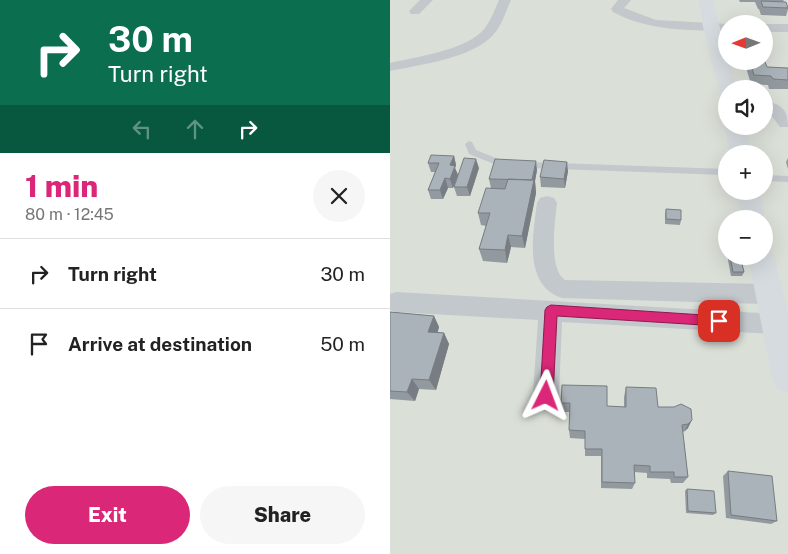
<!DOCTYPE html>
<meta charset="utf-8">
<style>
:root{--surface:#fff;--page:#f6f6f6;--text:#222;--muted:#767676;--line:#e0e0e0;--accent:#db2777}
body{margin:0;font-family:"Public Sans",sans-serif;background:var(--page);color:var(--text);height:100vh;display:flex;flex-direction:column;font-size:19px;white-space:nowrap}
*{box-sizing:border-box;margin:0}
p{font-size:16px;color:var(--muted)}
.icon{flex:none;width:28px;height:28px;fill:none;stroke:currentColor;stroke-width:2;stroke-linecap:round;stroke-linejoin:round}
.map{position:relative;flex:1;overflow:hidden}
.details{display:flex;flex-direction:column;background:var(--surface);width:390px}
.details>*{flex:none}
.top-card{background:#0b6e4f;color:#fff;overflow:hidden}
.needle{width:32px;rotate:269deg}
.buttons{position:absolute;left:328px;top:15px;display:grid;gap:10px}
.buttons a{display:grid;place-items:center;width:55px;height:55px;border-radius:50%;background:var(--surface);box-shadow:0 5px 20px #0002;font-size:25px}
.pin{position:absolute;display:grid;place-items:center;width:42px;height:42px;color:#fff;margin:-21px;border-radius:10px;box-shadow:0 2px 8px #0006}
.me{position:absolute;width:55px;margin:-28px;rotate:3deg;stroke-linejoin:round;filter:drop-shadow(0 0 4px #0008)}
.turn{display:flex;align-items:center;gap:18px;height:105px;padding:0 25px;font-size:22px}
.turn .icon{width:65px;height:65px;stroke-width:2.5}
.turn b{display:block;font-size:35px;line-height:42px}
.lanes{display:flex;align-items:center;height:48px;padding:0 25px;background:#0003;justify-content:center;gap:25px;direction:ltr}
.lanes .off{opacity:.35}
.round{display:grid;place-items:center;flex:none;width:52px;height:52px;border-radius:26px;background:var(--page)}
.head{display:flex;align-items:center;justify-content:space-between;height:85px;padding:0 25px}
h1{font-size:30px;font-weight:800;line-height:38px;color:var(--accent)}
.action{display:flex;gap:10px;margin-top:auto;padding:10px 25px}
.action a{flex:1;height:58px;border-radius:30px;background:var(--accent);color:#fff;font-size:20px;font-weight:800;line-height:58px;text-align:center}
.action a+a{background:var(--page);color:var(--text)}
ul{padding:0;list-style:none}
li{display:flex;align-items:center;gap:15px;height:70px;padding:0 25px;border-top:1px solid var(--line)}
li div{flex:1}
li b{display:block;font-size:19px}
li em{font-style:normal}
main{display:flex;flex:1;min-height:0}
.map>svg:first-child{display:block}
</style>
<main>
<section class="details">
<div class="top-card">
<div class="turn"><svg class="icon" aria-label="right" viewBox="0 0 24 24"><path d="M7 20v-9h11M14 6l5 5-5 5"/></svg><div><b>30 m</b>Turn right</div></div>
<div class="lanes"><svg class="icon off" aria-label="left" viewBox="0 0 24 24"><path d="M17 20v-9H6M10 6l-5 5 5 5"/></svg><svg class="icon off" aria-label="ahead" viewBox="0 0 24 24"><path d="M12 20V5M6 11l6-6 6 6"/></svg><svg class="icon" aria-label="right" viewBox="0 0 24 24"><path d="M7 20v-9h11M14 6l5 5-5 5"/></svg></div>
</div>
<div class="head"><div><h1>1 min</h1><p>80 m · 12:45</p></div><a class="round"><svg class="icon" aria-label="close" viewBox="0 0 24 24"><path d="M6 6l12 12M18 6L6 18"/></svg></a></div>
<ul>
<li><svg class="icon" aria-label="right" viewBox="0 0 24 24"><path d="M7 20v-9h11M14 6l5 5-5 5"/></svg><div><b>Turn right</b></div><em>30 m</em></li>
<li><svg class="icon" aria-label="arrive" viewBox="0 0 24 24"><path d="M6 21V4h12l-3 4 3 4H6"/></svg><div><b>Arrive at destination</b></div><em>50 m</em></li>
</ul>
<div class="action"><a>Exit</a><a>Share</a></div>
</section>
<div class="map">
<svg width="398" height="554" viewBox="0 0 398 554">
<rect width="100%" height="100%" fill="#fafaf8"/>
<path fill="#dadfd7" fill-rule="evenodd" d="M0,0H398V554H0ZM336,24H374V61H336ZM336,89H374V126H336ZM336,154H374V191H336ZM336,219H374V256H336Z"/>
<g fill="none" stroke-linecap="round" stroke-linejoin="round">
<path fill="#c3c8cc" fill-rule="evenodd" d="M79,141L82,142L86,150L113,161L336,169V175L112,167L79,154L75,144Z
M374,175L398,176V182L374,181Z"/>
<path fill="#c3c8cc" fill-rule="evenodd" d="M30,0H43L29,14H21L19,11Z
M109,0H121C116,11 112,25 104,34C84,58 29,65 0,71V63C26,57 78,50 95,28C101,20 105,9 109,0Z
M228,0H241L234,8L266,20L339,24H336V31C296,30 258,31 223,12L221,9Z
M374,24H398V32H374Z
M374,100C392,105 398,109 398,127H390L381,115L374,111Z
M157,196L164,198L167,203C165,221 158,269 175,280L378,284L386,287L390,294L386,301L378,304L172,298C133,285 143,235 147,203L150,198Z
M6,292L385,314L394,317L397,324L394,331L385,334L172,322L169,395L166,404L156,408L146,404L143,395L148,320L6,312L0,310V294Z"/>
<path fill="#d6dbdf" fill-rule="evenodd" d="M309,0H323L336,52V61H339L347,89H336V94L331,93L329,89L313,27Z
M336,124V126H355L362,154H340L335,126Z
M346,191H370L375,219L374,222V219H351Z
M374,247L380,249L384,256L398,312V393L387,389L382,378L358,256H374Z"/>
</g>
<path fill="#929a9f" d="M349,0H394L393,1L398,7V9L396,16L371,15L369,9H368L365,2H350Z
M360,62L377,67L398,69V89H379L378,85L361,84L357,71Z
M64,156L66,165L65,168L68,175L63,188H58L53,199H41L38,190L45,172H41L38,163Z
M398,158V169L396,162Z
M89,168L80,196H67L64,187Z
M147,170L145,181L146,193L135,248L121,247L117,263L93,261L89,249L96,226L91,225L88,213L101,188L99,179Z
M178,171L175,188L151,187L150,177Z
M276,209L291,220L290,225L275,224V214Z
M339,256H350L354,272L352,276H341L338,260Z
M0,312L44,316L49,327L48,332L54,333L59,344L46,390L29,389L25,401L0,399Z
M172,385L217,406L234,407V397L236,387L268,407L301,409L298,428L293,432L298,477L293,483H281L280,479L257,478V473L244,472L245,483L242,489L211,488V456H195V439L180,438L179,430L180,412H172L171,403Z
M338,471L387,521L381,524L336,518L333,476Z
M297,489L326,513L323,515L296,513L295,491Z"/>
<path fill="#777d82" d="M64,156L66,165L65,168L68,175L63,188L60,179V165Z
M86,159L89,168L80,196L77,187Z
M146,161L147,170L145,181L146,193L135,248L132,236Z
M177,162L178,171L175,188L174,179Z
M55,178L58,188L53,199L50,190Z
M118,235L121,247L117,263L115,250Z
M44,316L49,327L44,342L38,332Z
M54,333L59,344L46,390L39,380Z
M22,379L29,389L25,401L17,392Z
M302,420L298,428L294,432L298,424Z"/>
<path fill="#aab3b9" stroke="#777d82" d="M371,1L396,2L398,8L373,7Z
M360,62H375L377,67L398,68V80L383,79L381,76L364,75Z
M41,155L64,156L60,165L65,166L60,179L55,178L50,190H38L49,163H38Z
M74,158L86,159L77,187H64Z
M105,159L146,161L142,180L99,179Z
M154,160L177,162L174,179L150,177Z
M118,179L144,180L132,236L118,235L115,250L89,249L100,213H88L96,188L115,189Z
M276,209L291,210V220L276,219Z
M340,256H350L354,272H343Z
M0,312L44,316L38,332L54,333L39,380L22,379L17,392L0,391Z
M172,385L217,386V406L236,407V387L266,388L268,407H284L291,404L301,409L302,420L298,424L292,425L298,477H284V472H260V466L244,465L245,483L212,482V449H195V431L179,430L180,403H171Z
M338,471L382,476L387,521L341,515Z
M297,489L324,491L326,513L298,511Z"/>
<path fill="#db2777" stroke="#8e194d" d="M161,305L329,316L334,317L335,321L334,324L329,326L167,316L163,396L161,400L156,402L152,400L150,396L155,310L157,307Z"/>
</svg>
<div class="buttons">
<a><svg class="needle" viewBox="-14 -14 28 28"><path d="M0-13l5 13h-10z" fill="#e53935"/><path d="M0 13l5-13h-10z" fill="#767676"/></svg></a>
<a><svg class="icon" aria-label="sound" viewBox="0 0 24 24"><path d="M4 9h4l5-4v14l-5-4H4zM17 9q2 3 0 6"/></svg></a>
<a>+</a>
<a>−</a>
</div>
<div class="pin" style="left:329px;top:321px;background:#d93025"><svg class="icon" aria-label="arrive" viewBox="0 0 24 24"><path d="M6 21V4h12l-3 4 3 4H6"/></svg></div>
<svg class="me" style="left:156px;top:396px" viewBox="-20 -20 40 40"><path d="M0-17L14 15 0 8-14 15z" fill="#db2777" stroke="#fff" stroke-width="4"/></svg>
</div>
</main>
